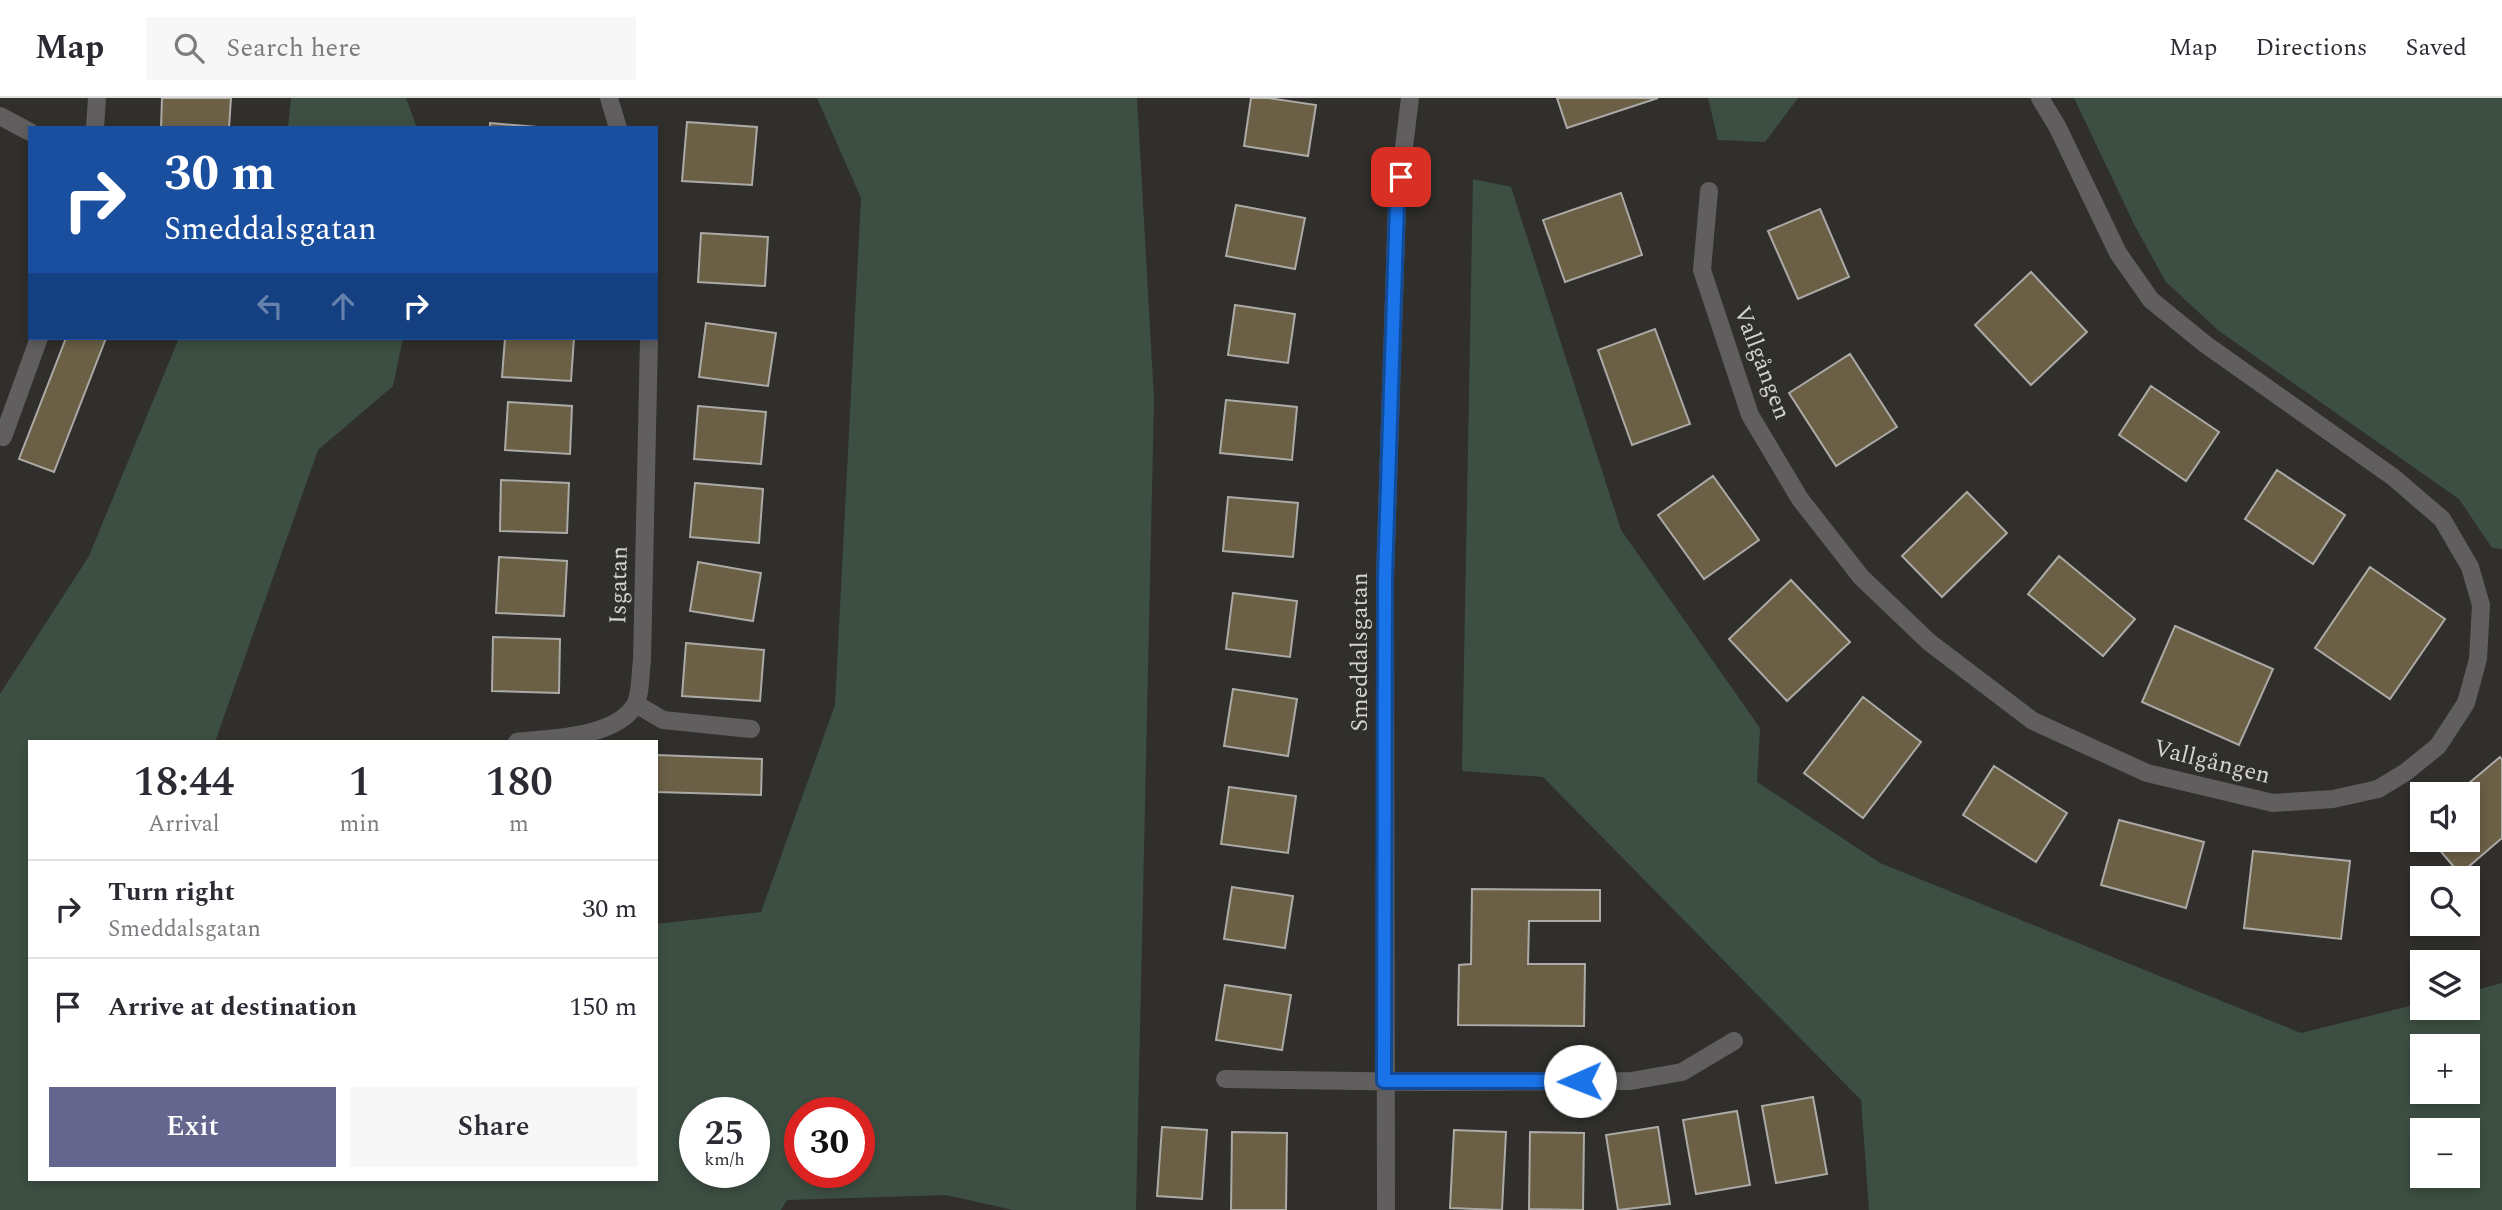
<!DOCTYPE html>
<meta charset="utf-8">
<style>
:root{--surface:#fff;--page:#f7f7f7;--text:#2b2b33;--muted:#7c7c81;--line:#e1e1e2;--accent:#65668d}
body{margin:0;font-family:Spectral,serif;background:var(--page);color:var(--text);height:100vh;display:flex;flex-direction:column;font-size:26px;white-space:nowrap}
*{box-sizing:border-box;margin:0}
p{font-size:23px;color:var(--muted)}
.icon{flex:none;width:38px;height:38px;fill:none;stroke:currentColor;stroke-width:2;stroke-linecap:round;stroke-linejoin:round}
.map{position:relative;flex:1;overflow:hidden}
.side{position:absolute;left:28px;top:642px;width:630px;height:441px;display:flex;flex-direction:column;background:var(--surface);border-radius:0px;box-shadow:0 4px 10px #0003}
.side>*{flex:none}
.guide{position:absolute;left:28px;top:28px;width:630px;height:214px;border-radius:0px;box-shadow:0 4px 10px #0003;background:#1a4fa0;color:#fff;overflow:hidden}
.controls{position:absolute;left:2410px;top:684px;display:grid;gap:14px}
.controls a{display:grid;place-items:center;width:70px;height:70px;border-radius:0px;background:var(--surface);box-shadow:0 4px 10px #0003;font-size:35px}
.speed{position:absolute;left:679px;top:999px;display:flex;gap:14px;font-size:35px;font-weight:700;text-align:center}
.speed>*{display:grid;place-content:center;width:91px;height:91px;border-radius:50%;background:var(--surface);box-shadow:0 4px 10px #0003;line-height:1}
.speed small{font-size:18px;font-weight:400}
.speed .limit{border:10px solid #d22;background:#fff;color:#111}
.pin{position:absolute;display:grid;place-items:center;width:60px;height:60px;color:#fff;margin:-30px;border-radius:14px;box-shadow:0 4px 10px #0006}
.me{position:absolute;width:77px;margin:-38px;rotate:269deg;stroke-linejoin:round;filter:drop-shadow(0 0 5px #0008)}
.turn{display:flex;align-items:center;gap:24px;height:147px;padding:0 21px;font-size:32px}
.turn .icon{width:91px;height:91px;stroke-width:2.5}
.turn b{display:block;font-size:49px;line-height:60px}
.lanes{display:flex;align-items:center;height:66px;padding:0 21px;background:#0003;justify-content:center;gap:35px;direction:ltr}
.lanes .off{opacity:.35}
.eta{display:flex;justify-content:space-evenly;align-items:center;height:119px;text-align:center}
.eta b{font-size:42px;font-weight:600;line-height:49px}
.button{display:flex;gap:14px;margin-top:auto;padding:14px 21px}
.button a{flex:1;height:80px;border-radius:0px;background:var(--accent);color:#fff;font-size:28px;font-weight:600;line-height:80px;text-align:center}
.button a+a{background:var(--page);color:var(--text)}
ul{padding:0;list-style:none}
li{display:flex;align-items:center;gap:21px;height:98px;padding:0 21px;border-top:2px solid var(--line)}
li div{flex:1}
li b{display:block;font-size:26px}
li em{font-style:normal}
header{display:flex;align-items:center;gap:42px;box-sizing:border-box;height:98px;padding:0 35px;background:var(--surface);border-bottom:2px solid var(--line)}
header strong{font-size:33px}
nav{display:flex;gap:38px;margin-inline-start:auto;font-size:24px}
.search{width:490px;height:63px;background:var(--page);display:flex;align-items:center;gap:18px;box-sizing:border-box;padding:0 24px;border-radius:0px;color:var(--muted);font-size:26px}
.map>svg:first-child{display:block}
</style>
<header>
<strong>Map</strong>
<div class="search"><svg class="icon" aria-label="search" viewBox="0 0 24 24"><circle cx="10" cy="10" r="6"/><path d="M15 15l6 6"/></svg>Search here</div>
<nav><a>Map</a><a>Directions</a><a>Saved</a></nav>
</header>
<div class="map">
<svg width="2502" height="1112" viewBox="0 0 2502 1112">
<rect width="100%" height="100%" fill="#302f2c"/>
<path fill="#3d4f43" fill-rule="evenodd" d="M291,0H406L417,30H288Z
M817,0H1137L1154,301L1136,1112H1013L946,1097L787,1102L781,1112H0V596L89,458L179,240H403L393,288L318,352L215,644H30V1082H656V826L761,814L835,607L861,100ZM754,1015V1074H695V1015ZM800,1015H859V1074H800Z
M1708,0H1798L1765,44L1718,42Z
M2074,0H2502V451L2492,450L2459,401L2219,233L2166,184L2135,128Z
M1473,81L1511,89L1621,432L1760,630L1757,684L1880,765L2301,935L2422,905V910H2468V894L2502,885V1112H1869L1861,1002L1543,679L1462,673ZM2468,948V994H2422V948ZM2422,1032H2468V1078H2422Z"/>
<path fill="#6b6046" stroke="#abaaa6" stroke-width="2" d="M162,0H231L229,30H161Z
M1251,0H1268L1316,7L1308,58L1244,48Z
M1557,0H1658L1567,30Z
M687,24L757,29L752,87L682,83Z
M490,25L550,30H490Z
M1621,95L1642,157L1565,184L1543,122Z
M1236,107L1305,120L1295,171L1226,158Z
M1820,111L1849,179L1798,201L1768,133Z
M701,135L768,139L765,188L698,184Z
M2031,174L2087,234L2031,287L1975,227Z
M1235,207L1295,216L1288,265L1228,257Z
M706,225L776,235L768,288L699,279Z
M1655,231L1690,326L1632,347L1598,252Z
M66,240H106L54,374L19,361Z
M505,240H574L571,283L502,279Z
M1850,256L1897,329L1836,368L1789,295Z
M2151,288L2219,334L2186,383L2119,337Z
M1226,302L1297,309L1292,362L1220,355Z
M508,304L572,308L570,356L505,352Z
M698,308L766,314L761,366L694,361Z
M2277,372L2345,417L2313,466L2245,421Z
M1713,378L1759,442L1704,481L1658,417Z
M501,382L569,385L567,435L500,433Z
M695,385L763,391L759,445L690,439Z
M1967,394L2007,435L1942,499L1902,458Z
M1228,399L1298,405L1293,459L1223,453Z
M2059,458L2135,521L2103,558L2028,496Z
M499,459L567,463L564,518L496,515Z
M698,464L761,475L753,523L690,513Z
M2370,469L2445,521L2390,601L2315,550Z
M1791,482L1850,544L1787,603L1729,541Z
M1233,495L1297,503L1290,559L1226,551Z
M2175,528L2273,571L2239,647L2142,604Z
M493,539L560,541L559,595L492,593Z
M686,545L764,552L760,603L682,598Z
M1233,591L1297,601L1288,658L1224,648Z
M1863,599L1921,644L1863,720L1804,675Z
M656,657L762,661L761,697L656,694Z
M2500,659L2502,662V740L2460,776L2431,742H2468V696H2456Z
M1994,668L2067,715L2036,764L1963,717Z
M1229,689L1296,698L1288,755L1221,746Z
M2119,722L2204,744L2186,810L2101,787Z
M2253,753L2350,763L2341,841L2244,830Z
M1232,789L1293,798L1285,850L1224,841Z
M1472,791L1600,792V823H1529L1528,866H1585L1584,928L1458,927L1459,867L1471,866Z
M1225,887L1291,897L1282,952L1216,942Z
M1813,999L1827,1076L1776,1085L1762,1008Z
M1737,1013L1750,1087L1696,1096L1683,1022Z
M1162,1029L1207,1032L1202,1101L1157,1098Z
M1658,1029L1670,1106L1618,1112L1606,1037Z
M1454,1032L1506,1034L1502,1112L1450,1110Z
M1232,1034L1287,1035L1286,1112H1231Z
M1530,1034L1584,1035L1583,1112L1529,1111Z"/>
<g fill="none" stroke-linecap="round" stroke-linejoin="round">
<path stroke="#605e5e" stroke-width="18" d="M3,339L39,240
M636,606L663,622L751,631"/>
<path stroke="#605e5e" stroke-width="18" d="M609,0L618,30
M0,18L30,34
M95,30L97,0
M1709,93L1702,172L1750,317L1800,401L1861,479L1929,544L2033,623L2147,675L2273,705L2333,701L2378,691L2406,674L2438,648L2466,605L2478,561L2481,507L2470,469L2442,421L2393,379L2205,246L2151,202L2118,155L2057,28L2040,0
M517,644C551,640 615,640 635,607C641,596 640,575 642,563L649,240
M1225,981L1429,984L1631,983L1682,974L1734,943
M1386,1112L1385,479L1397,106L1410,0"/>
</g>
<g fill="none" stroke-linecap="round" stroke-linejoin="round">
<defs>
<path id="route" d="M1401,79L1397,106L1385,479L1384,983H1580"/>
</defs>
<use href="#route" stroke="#114b97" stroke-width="18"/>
<use href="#route" stroke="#1a73e8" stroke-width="12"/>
</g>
<g text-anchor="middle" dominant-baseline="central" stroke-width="5" stroke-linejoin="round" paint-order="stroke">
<g font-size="24" fill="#d4d3d1" stroke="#302f2c">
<text transform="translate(1762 265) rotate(69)">Vallgången</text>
<text transform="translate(619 487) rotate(-89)">Isgatan</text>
<text transform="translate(1360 554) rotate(-90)">Smeddalsgatan</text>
<text transform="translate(2212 664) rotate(14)">Vallgången</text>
</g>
</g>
</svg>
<div class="controls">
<a><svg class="icon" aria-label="sound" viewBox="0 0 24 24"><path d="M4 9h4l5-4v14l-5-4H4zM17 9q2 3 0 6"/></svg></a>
<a><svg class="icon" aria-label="search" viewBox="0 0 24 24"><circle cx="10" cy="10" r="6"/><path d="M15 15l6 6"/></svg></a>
<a><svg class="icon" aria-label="layers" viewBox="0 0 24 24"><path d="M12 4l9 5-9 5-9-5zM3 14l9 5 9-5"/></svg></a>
<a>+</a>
<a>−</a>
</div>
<div class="speed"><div>25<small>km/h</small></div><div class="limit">30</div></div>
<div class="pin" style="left:1401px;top:79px;background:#d93025"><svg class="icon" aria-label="arrive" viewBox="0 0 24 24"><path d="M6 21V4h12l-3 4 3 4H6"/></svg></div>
<svg class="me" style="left:1580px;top:983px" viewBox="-20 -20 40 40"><circle r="19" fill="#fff"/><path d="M0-13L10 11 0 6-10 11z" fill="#1a73e8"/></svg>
<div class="guide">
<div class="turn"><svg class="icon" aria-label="right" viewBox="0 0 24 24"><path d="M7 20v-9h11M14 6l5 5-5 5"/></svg><div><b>30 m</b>Smeddalsgatan</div></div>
<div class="lanes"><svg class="icon off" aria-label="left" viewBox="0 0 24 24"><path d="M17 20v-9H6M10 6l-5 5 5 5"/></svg><svg class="icon off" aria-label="ahead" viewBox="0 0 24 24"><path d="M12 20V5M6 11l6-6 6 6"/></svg><svg class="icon" aria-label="right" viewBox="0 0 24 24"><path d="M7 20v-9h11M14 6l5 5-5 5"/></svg></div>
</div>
<section class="side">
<div class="eta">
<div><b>18:44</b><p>Arrival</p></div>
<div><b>1</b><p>min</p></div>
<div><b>180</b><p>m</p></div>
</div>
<ul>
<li><svg class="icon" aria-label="right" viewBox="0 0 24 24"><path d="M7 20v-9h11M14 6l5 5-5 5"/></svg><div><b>Turn right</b><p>Smeddalsgatan</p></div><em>30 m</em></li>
<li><svg class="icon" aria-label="arrive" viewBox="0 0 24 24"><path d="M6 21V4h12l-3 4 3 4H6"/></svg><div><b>Arrive at destination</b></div><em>150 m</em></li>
</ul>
<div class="button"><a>Exit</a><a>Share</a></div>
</section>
</div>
